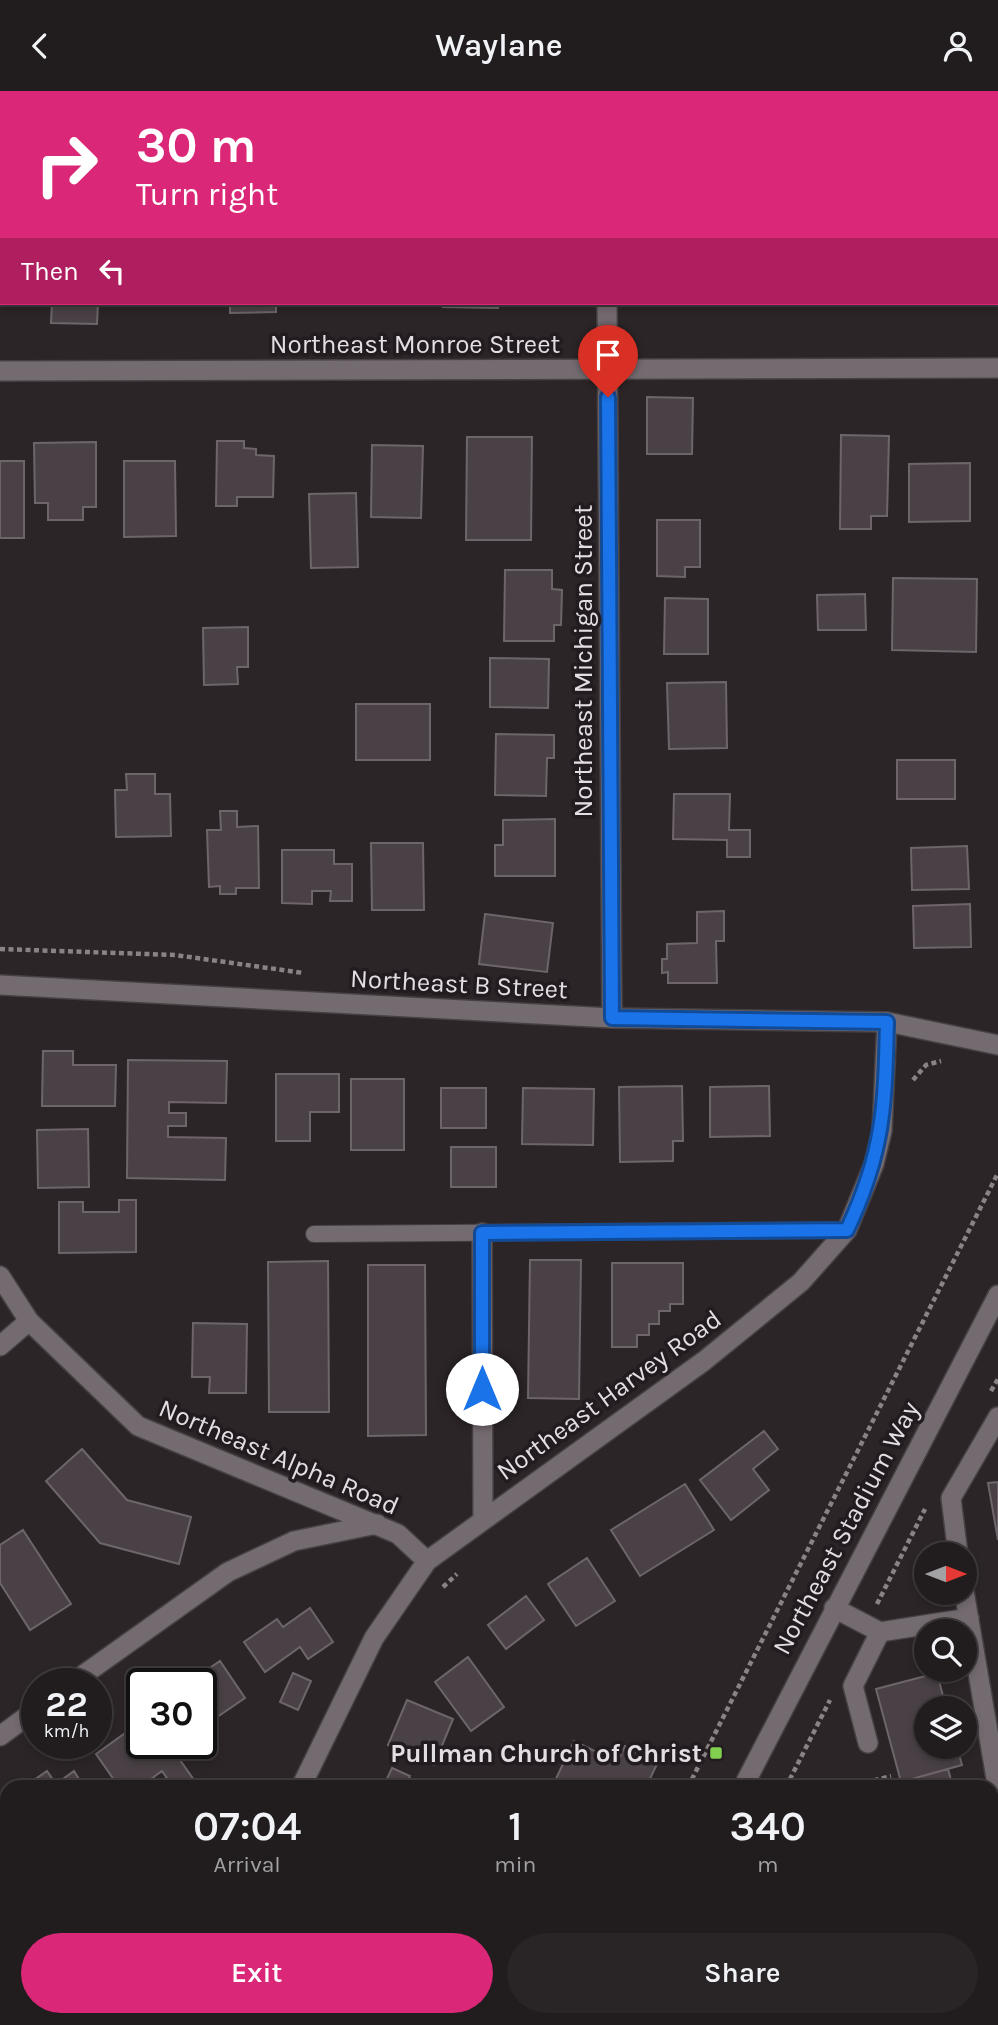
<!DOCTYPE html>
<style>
:root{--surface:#211c1e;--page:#292527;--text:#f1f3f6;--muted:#a2a1a4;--line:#3e3a3c;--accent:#db2777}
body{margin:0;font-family:Karla,sans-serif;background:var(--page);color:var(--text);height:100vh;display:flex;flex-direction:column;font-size:26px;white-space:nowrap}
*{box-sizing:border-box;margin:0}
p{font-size:23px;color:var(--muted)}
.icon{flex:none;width:38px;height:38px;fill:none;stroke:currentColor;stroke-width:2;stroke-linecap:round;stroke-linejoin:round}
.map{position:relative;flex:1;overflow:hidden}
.side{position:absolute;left:0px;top:1689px;width:999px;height:247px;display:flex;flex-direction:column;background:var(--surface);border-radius:21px 21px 0 0;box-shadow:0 4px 10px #0003,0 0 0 2px var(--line)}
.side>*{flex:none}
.guide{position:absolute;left:0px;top:0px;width:999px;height:214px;box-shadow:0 4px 10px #0003,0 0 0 2px var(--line);background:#db2777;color:#fff;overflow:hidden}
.needle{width:46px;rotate:90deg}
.fabs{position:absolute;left:914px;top:1451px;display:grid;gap:14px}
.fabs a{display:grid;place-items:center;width:63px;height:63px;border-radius:50%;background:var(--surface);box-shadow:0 4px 10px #0003,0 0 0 2px var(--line);font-size:35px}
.speed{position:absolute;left:21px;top:1577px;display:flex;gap:14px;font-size:35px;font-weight:700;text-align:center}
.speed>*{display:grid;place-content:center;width:91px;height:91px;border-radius:50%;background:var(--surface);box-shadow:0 4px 10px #0003,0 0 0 2px var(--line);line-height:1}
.speed small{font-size:18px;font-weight:400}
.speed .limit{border:4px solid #111;border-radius:10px;background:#fff;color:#111}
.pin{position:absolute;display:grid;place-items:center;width:60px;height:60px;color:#fff;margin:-72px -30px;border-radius:50% 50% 50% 0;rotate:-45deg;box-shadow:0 0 7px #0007}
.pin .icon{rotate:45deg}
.me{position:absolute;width:77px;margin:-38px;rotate:0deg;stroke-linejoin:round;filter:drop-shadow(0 0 5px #0008)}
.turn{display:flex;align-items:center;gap:24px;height:147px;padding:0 21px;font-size:32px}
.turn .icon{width:91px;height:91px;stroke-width:2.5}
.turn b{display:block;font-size:49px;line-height:60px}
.then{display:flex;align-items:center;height:66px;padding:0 21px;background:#0003;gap:14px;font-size:26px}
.eta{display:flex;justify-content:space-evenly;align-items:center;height:119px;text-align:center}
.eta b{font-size:42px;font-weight:600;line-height:49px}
.action{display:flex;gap:14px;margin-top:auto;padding:14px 21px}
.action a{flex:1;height:80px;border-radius:42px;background:var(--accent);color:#fff;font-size:28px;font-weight:600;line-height:80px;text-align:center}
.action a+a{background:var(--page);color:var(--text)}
header{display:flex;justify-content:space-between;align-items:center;height:91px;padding:0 21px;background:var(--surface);font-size:32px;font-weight:600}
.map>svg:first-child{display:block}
</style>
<header><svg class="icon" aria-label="back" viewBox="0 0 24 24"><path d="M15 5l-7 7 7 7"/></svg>Waylane<svg class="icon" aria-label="person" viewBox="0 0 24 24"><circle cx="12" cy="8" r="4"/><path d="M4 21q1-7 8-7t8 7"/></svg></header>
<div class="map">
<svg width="998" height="1934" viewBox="0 0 998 1934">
<rect width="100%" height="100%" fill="#2c2528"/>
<path fill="#494145" stroke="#6e656a" stroke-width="2" d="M52,212H98L97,233L51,232Z
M230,212H276V221L230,222Z
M444,212H498V217L443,216Z
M647,306L693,307L692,363H647Z
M841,344L889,345L887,425H871V438H840Z
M467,346H532L531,449H466Z
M217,350H244V357L256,358V364L274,365L273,406H237V415H216Z
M96,351V416H83V429H48V412H35L34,352Z
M372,354L423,355L421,427L371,426Z
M0,370H24V447H0Z
M124,370H175L176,445L124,446Z
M970,372V430L909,431V373Z
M356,402L358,476L311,477L309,403Z
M657,429H700V476H685V486L657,485Z
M505,479H552V498L562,499L561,534H554V550H504Z
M893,487L977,488L976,561L892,559Z
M865,503L866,539H818L817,504Z
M665,507L708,508V563H664Z
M248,536V576H237L238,593L204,594L203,537Z
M490,567L549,568L548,617L490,616Z
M726,591L727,657L669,658L667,592Z
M356,613H430V669H356Z
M496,643L554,644V667H547L546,705L495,704Z
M897,669H955V708H897Z
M126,683H155V703H170L171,745L116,746L115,699H127Z
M674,703H730L729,739H750V766H727V749L673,748Z
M220,720H237V736L258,735L259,797H236V803H220V795L209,796L207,739H221Z
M555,728V785H495V754H503V729Z
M371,752H423L424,819H372Z
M967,755L969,798L912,799L911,757Z
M282,759H334V773H352V810H330L331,800H312V813L282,812Z
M970,813L971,856L914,857L913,815Z
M724,820V850H716L717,892H668V881L662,882V868H667V853L697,852V821Z
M485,823L553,832L547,881L479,873Z
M43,960H73V974H116L115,1015H42Z
M128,969L227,970L226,1012L169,1011V1022H186V1035H168V1046L226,1047L225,1089L127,1087Z
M276,983H339V1021H310V1050H276Z
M351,988H404V1059H351Z
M682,995L683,1050H673V1070L620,1071L619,996Z
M769,995L770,1045L710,1046V996Z
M441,997H486V1037H441Z
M523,997L594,998L593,1054L522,1053Z
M88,1038L89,1096L38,1097L37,1039Z
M451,1056H496V1096H451Z
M119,1109H136V1161L59,1162V1111H83V1121H119Z
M530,1169H581L579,1308L528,1307Z
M328,1170L329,1321H269L268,1171Z
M612,1172H683V1213H670V1220H659V1233H649V1244H637V1256H612Z
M368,1174H425L426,1344L368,1345Z
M193,1232L247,1233L246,1302H209L210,1286H192Z
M764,1340L778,1358L753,1378L769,1399L731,1429L700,1389Z
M82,1358L127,1409L191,1426L179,1473L100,1452L46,1390Z
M998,1391V1449L988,1392Z
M685,1393L714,1439L640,1485L611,1439Z
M23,1439L71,1513L30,1539L0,1492V1454Z
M587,1467L615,1510L576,1535L548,1493Z
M526,1505L544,1529L506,1558L488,1534Z
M310,1517L333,1551L308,1568L300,1556L265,1581L244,1551L277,1528L283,1536Z
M468,1566L504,1616L471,1640L435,1591Z
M220,1570L245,1607L201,1637V1592H188Z
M293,1582L311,1590L298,1619L280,1611Z
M937,1582L944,1609L926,1617V1656H957L962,1674L901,1691L876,1598Z
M407,1609L453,1628L434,1674L388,1654Z
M142,1630V1652H168L199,1696H173L162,1680L140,1696H119L96,1663Z
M574,1650L617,1671L625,1655L658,1671L646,1696H552Z
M392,1677L410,1685L406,1694L409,1696H383Z
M948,1678L953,1696H881L901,1691Z
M47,1680L56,1693L74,1680L84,1696H24Z
M5,1733L7,1810L5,1811L0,1805V1736Z
M998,1803V1857L992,1859V1806Z
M305,1928H363L360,1934H316Z"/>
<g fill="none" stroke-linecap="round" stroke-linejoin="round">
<defs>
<path id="service" d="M314,1143L847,1139"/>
<path id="minor" d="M605,0V2
M607,212L612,927
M0,280L998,277
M482,1142L483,1429
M0,1185L29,1230L138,1335L398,1443L427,1470
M0,1255L29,1230
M958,1463L951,1407L998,1326
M964,1500L998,1699
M834,1517L880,1541L969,1527
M72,1592L228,1481L294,1450L377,1433
M0,1645L37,1618
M868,1652L853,1595L880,1541
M301,1696L374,1547L427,1470L704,1270L801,1191L847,1139L874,1073L882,1040L887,931
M185,1934L188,1928
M718,1934L721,1928"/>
<path id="tertiary" d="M0,894L612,927L887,931L998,954"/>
<path id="secondary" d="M743,1696L998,1204
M623,1934L626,1928"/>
</defs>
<use href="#service" stroke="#464043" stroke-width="18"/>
<use href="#minor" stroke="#464043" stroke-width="22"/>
<use href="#tertiary" stroke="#464043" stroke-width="22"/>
<use href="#secondary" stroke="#464043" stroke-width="22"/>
<path stroke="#898386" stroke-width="4.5" stroke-dasharray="5 3.5" stroke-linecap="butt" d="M0,858L175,864L304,882
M913,989L926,974L941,970
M991,1300L998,1288
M443,1496L457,1483
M877,1513L925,1418
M688,1696L998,1082
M786,1696L830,1609
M849,1696L891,1685
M567,1934L569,1928
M666,1934L669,1928"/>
<use href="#service" stroke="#746b70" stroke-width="16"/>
<use href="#minor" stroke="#746b70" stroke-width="19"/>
<use href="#tertiary" stroke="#746b70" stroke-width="19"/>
<use href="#secondary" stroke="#746b70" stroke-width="19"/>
</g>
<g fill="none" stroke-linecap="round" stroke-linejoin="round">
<defs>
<path id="route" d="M482,1298V1142L847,1139C884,1061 885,1015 887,931L612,927L608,306"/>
</defs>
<use href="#route" stroke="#114b97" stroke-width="18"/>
<use href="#route" stroke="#1a73e8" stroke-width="12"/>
</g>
<rect fill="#81d050" stroke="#221b1f" stroke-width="2.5" x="709" y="1655" width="14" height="14" rx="3.5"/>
<g text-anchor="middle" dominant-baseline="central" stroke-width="7" stroke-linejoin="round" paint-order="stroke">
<g font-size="26" fill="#e3dee1" stroke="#221b1f">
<text x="415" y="253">Northeast Monroe Street</text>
<text transform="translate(583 570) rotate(-90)">Northeast Michigan Street</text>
<text transform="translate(459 893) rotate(3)">Northeast B Street</text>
<text transform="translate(609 1304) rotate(-36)">Northeast Harvey Road</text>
<text transform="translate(279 1366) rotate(23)">Northeast Alpha Road</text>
<text transform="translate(846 1437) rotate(-62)">Northeast Stadium Way</text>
</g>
<g font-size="26" font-weight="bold" fill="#e3dee1" stroke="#221b1f" text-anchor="end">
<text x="702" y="1662">Pullman Church of Christ</text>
</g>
</g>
</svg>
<div class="fabs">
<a><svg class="needle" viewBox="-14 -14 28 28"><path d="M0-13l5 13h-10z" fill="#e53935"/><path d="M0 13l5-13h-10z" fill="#a2a1a4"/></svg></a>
<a><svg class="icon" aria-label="search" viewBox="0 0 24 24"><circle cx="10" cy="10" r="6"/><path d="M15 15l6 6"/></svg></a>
<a><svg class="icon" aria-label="layers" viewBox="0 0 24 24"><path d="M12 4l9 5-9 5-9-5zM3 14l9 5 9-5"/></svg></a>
</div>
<div class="speed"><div>22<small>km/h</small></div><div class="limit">30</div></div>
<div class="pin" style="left:608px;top:306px;background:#d93025"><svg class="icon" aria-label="arrive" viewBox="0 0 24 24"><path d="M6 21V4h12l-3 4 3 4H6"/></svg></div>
<svg class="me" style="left:482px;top:1298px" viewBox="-20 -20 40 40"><circle r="19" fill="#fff"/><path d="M0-13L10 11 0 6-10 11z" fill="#1a73e8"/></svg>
<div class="guide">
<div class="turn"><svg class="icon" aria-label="right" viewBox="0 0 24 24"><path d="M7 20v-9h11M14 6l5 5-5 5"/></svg><div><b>30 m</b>Turn right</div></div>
<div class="then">Then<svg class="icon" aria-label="left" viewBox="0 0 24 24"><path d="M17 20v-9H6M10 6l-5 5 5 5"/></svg></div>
</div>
<section class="side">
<div class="eta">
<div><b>07:04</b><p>Arrival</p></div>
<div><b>1</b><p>min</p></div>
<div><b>340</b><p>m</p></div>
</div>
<div class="action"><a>Exit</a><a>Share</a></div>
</section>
</div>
